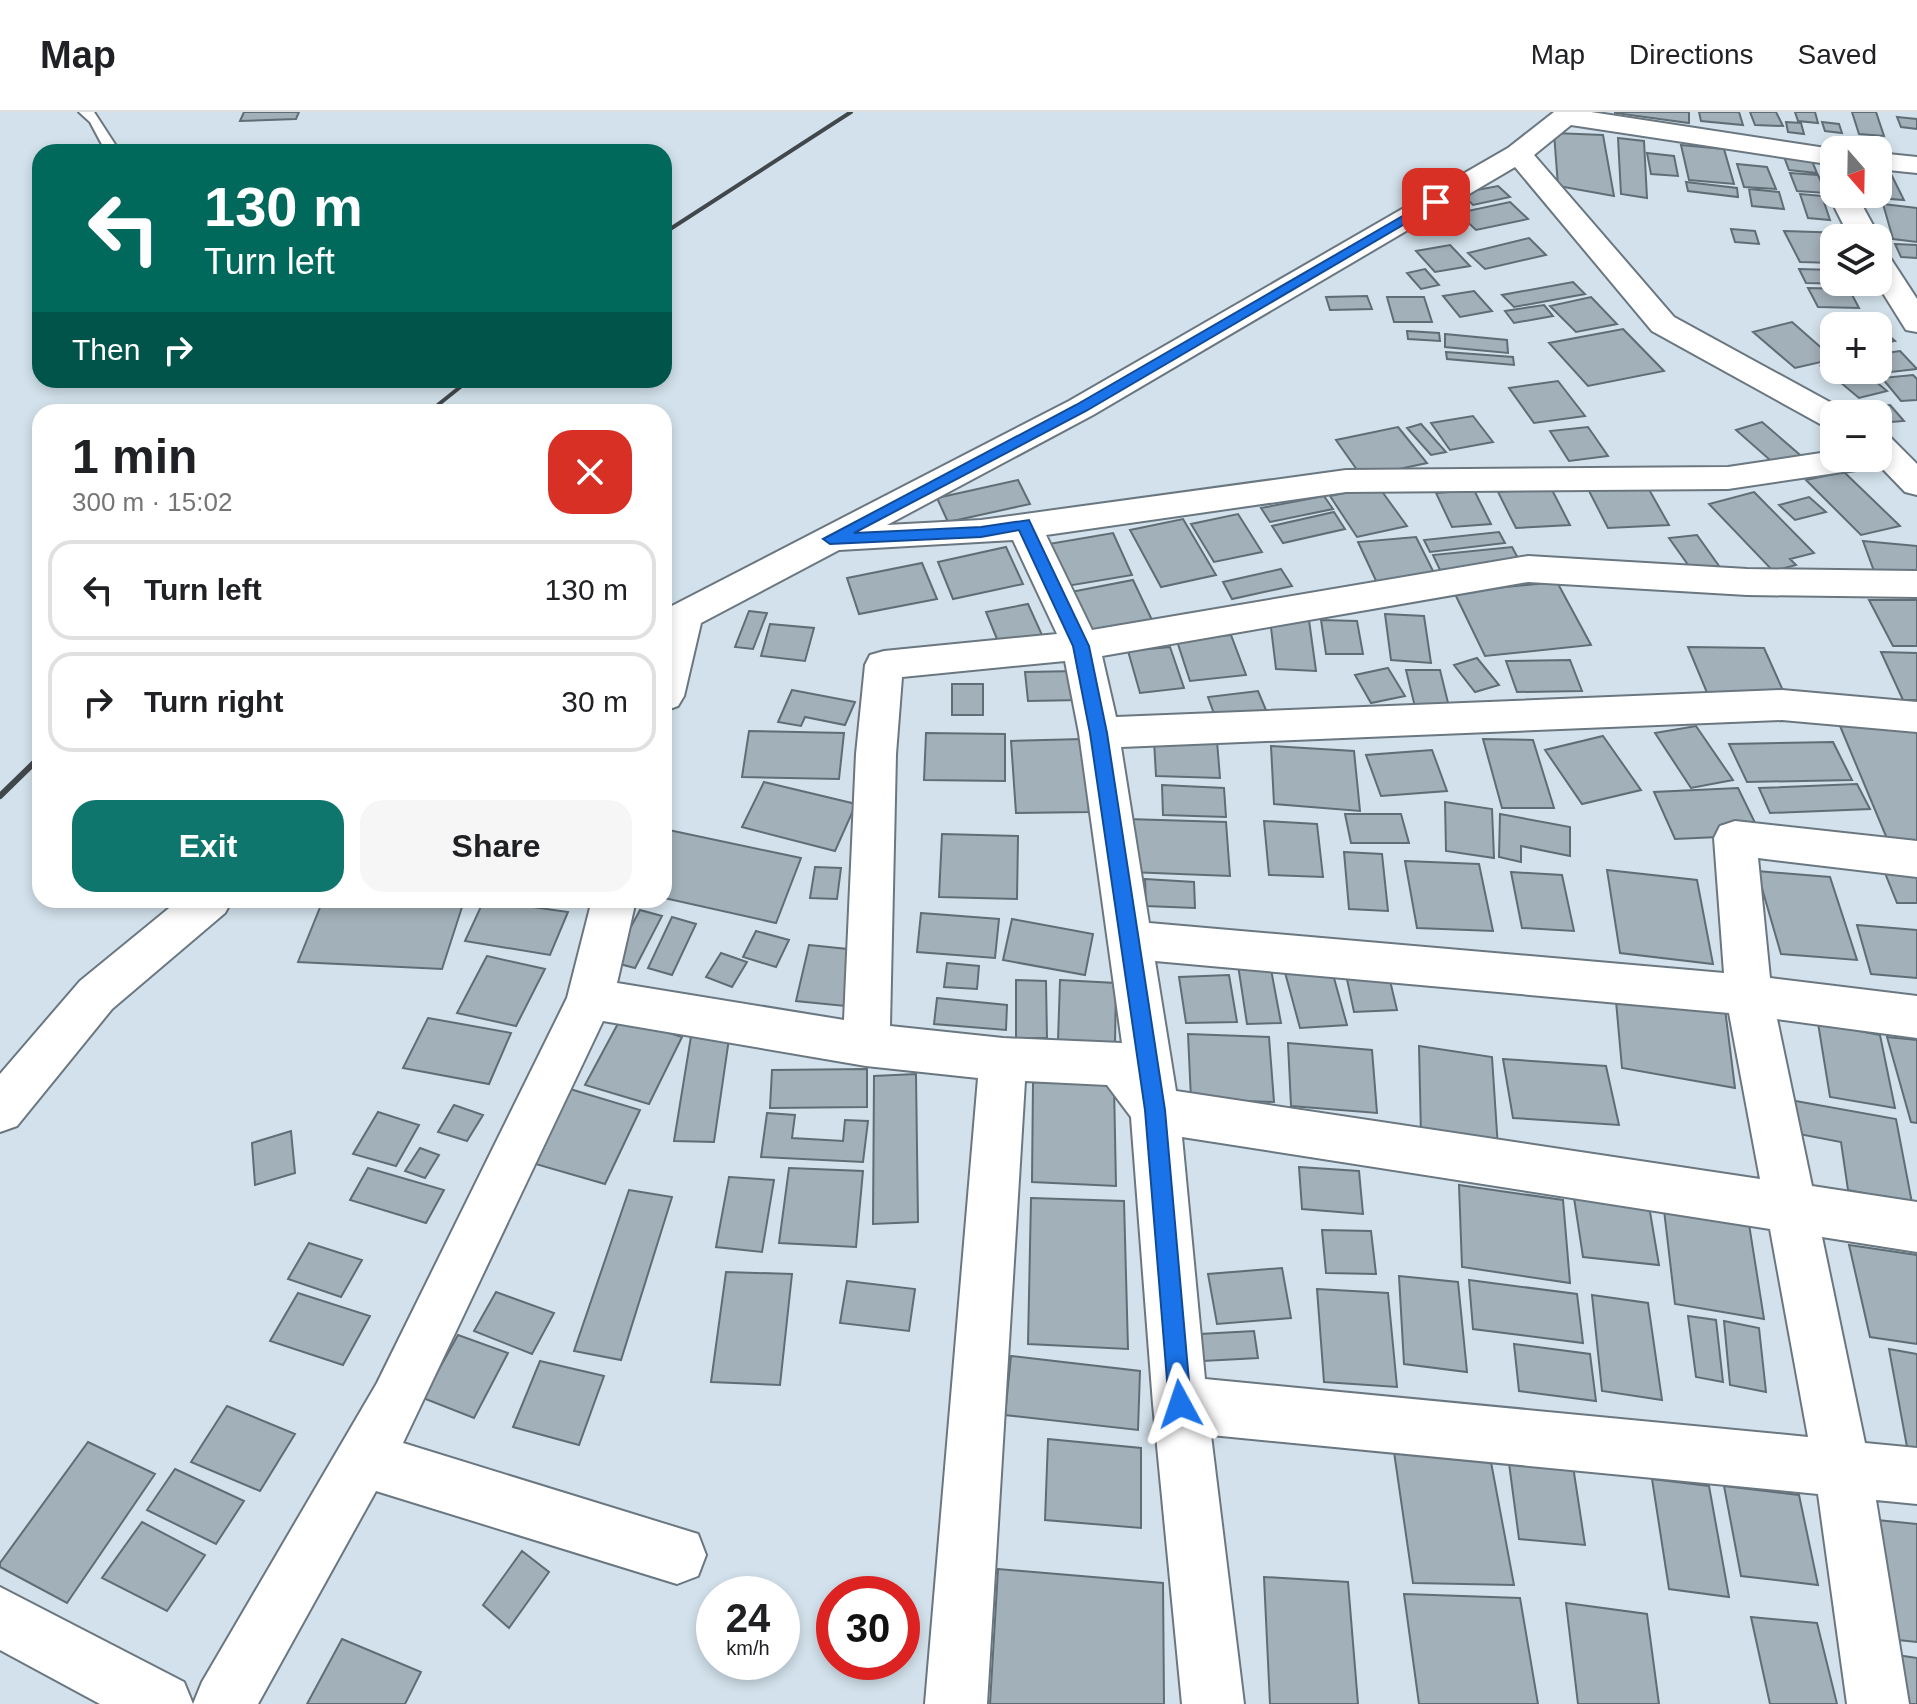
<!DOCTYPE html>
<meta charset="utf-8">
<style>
:root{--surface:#fff;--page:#f6f6f6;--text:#202124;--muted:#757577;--line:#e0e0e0;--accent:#0f766e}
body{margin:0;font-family:Helvetica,sans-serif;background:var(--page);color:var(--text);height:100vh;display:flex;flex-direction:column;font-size:30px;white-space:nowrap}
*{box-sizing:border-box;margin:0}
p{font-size:26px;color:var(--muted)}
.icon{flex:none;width:44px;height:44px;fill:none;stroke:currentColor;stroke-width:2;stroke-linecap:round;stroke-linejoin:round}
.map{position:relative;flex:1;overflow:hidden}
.side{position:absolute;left:32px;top:292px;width:640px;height:504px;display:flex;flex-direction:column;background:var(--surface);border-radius:24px;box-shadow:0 4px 12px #0003}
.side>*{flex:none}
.top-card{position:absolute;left:32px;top:32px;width:640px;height:244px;border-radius:24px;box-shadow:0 4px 12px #0003;background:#00695c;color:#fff;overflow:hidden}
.needle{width:52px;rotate:160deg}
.buttons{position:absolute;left:1820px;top:24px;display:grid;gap:16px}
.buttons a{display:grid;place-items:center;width:72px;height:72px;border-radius:16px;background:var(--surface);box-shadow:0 4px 12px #0003;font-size:40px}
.speed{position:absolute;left:696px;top:1464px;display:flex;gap:16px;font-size:40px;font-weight:700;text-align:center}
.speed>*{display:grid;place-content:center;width:104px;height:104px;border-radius:50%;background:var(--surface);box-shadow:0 4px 12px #0003;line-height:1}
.speed small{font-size:20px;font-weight:400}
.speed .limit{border:12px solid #d22;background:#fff;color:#111}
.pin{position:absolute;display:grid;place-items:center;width:68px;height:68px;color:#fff;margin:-34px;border-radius:16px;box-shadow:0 4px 12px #0006}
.me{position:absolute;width:88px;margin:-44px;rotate:355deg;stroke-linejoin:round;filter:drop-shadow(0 0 6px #0008)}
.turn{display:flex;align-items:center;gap:28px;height:168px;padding:0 40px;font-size:36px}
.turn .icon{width:104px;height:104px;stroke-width:2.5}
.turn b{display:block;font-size:56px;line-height:68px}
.then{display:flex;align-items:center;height:76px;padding:0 40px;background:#0003;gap:16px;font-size:30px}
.round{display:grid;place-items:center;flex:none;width:84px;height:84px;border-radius:24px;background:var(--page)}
.headline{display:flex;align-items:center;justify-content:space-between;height:136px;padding:0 40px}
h1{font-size:48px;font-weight:700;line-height:60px}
.button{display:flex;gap:16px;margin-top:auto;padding:16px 40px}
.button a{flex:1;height:92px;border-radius:24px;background:var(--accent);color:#fff;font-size:32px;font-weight:700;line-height:92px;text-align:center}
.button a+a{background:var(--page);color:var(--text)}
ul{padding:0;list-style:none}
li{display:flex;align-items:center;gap:24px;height:100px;margin:0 16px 12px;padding:0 24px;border:4px solid var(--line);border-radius:24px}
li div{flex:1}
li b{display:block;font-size:30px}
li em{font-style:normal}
header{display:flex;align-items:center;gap:48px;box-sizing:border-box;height:112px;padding:0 40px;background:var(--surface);border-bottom:2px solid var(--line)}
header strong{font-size:38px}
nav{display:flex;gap:44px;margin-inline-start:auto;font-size:28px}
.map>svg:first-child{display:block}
</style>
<header>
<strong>Map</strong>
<nav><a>Map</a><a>Directions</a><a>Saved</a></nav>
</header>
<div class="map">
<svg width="1917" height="1592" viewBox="0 0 1917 1592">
<rect width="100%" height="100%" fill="#d2e1eb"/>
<path fill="#a2b0b9" stroke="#606d75" stroke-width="2" d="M244,0H299L296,7L240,9Z
M1689,0V11L1615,1V0Z
M1699,0H1739L1743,13L1701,9Z
M1750,0H1776L1783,14L1755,13Z
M1795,0H1815L1818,11L1798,9Z
M1852,0H1876L1884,24L1859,22Z
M1897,5L1917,7V17L1901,15Z
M1786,10L1801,11L1804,22L1788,20Z
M1822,10L1839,12L1842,21L1825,19Z
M1554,21L1603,23L1614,84L1558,74Z
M1618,26L1644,29L1647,86L1621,82Z
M1681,33L1724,37L1734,72L1689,68Z
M1647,41L1674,44L1678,64L1651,62Z
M1783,42L1810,44L1817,61L1789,58Z
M1737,52L1767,55L1776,77L1744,75Z
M1878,55L1888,56L1904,88L1852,84L1878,82Z
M1790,61L1818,63L1826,81L1797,79Z
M1686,70L1737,76L1738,85L1688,79Z
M1498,74L1510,85L1473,93L1461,81Z
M1749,77L1779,80L1784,97L1752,94Z
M1800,82L1822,84L1830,108L1808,106Z
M1510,90L1528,107L1476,118L1458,101Z
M1883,92L1917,96V130L1893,127Z
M1731,117L1755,119L1759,132L1735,130Z
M1784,119L1846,121L1848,126H1834V151L1800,150Z
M1529,126L1546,143L1485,157L1468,141Z
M1895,132L1917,133V146L1901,145Z
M1450,133L1470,154L1435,160L1416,139Z
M1425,157L1439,173L1421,177L1407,161Z
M1799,157L1834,158V170L1846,172L1806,171Z
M1573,170L1585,182L1514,195L1502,183Z
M1808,176L1849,177L1859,196L1818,195Z
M1474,179L1492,199L1460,205L1443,184Z
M1367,184L1372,197L1330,198L1326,185Z
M1387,185H1424L1432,210H1394Z
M1591,185L1617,212L1576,220L1550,194Z
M1544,193L1553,204L1514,211L1505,199Z
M1867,204L1878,214L1834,211Z
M1792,210L1834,247L1795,256L1753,220Z
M1878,214L1895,229L1878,232Z
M1623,217L1664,259L1588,274L1549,231Z
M1407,219L1439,221L1440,229L1408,227Z
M1445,222L1507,228L1508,241L1445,235Z
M1900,239L1917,257L1882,261L1878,257V242Z
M1446,240L1513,245L1514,253L1447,247Z
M1834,251V258H1862L1887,279L1859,286L1821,254Z
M1913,263L1917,267V288L1901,289L1882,266Z
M1558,269L1585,304L1534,311L1509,276Z
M1890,293L1904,309L1878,311V302H1861L1856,296Z
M1473,304L1493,330L1450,338L1431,311Z
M1762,310L1806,348L1779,356L1736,318Z
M1421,312L1446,340L1431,343L1407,316Z
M1398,315L1427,351L1362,365L1336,328Z
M1588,315L1608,344L1569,349L1550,319Z
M1844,360L1900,414L1861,423L1806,368Z
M1018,368L1030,392L948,410L937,386Z
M1378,374L1407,414L1357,425L1330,384Z
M1647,374L1669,413L1608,416L1588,377Z
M1551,376L1570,413L1516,416L1498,380Z
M1474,378L1491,412L1452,415L1436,381Z
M1754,380L1814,441L1790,447L1796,453L1773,459L1709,392Z
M1324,384L1333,397L1270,410L1261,396Z
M1809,385L1826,400L1795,408L1779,393Z
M1334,400L1345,417L1283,431L1272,414Z
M1238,402L1262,440L1214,450L1191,412Z
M1183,407L1216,463L1161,475L1130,418Z
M1499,420L1505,431L1430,440L1424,428Z
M1113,421L1132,463L1067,474L1049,432Z
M1697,423L1724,461L1696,464L1669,426Z
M1416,425L1437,467L1378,473L1358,430Z
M1863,429L1917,434V463L1874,459Z
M1006,435L1023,472L953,487L938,450Z
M1512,435L1520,450L1440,458L1433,443Z
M922,451L937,487L859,502L847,466Z
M1281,457L1292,474L1232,487L1223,470Z
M1133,468L1152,508L1089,520L1071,480Z
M1557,470L1591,533L1485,544L1454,480Z
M1869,488H1917V534H1893Z
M1028,492L1042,523L999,532L986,500Z
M749,499L767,501L753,537L735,535Z
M1385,502L1424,504L1431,551L1391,548Z
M1270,507L1309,508L1316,559L1276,557Z
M1321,508L1357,509L1363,542H1326Z
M770,512L814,516L805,549L761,544Z
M1231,523L1246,563L1190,569L1177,529Z
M1170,535L1184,576L1140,581L1128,539Z
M1688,535L1764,536L1785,583H1708Z
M1881,540L1917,541V588H1903Z
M1477,546L1499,573L1475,580L1454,553Z
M1570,548L1582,579L1517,580L1506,549Z
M1388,556L1405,584L1371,591L1355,563Z
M1406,558H1440L1450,599H1416Z
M1078,559L1081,588L1028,589L1025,560Z
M952,572H983V603H952Z
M792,578L855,590L845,613L805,605L801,614L778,610Z
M1258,579L1268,603L1217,610L1208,585Z
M1696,614L1733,668L1691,676L1655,621Z
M1840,614L1917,617V731L1888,729Z
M749,619L844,621L839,667L742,665Z
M926,621L1005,622V669L924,668Z
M1603,624L1641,678L1582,692L1545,638Z
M1082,627L1089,700L1016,701L1011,629Z
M1483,627L1533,628L1554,696H1502Z
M1154,628L1217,629L1220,666L1156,664Z
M1833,630L1852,668L1747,670L1729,632Z
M1271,634L1354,639L1360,699L1274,692Z
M1432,638L1447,679L1381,684L1366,643Z
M764,670L856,692L835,739L742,715Z
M1857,672L1870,697L1770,701L1759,676Z
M1162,673L1224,676L1226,705L1163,703Z
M1738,676L1761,723L1675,727L1654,680Z
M1445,690L1492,697L1494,746L1446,739Z
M1345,702H1401L1409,731H1351Z
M1500,702L1570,715V744L1521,734V750L1499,745Z
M1127,707L1226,710L1230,764L1129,760Z
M1264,709L1317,712L1323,765L1269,763Z
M664,717L801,746L776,811L664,786Z
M942,722L1018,724L1017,787L939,785Z
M1344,740L1382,742L1388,799L1349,797Z
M1405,749L1479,752L1493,819L1417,816Z
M815,755L841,756L837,787L810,786Z
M1883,756L1917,757V791H1897Z
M1607,758L1697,768L1713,852L1620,841Z
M1757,759L1830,765L1857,848L1781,842Z
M1511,760L1562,763L1574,819L1522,816Z
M1145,767L1194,770L1195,796L1146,794Z
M323,788H387L463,792L442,857L298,850Z
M484,788L568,800L550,843L465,829Z
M640,798L662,804L635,856L612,850Z
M921,801L999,807L995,846L917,840Z
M672,805L696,812L672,863L648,856Z
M1012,807L1093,822L1085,863L1003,848Z
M1857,813L1917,818V866L1871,862Z
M756,819L789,828L776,855L743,845Z
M809,833L857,838L845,894L796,889Z
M721,841L747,850L732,875L706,865Z
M487,844L545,857L516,914L457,901Z
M1329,848L1347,913L1300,916L1283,853Z
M947,851L979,854L977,877L944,875Z
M1270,852L1281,911L1247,912L1238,853Z
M1387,856L1397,898L1354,900L1345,858Z
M1229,863L1237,910L1186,911L1179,865Z
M1016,868L1046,869L1047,926H1016Z
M1060,868L1116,871L1115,932L1058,929Z
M1615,878L1725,897L1735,976L1622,956Z
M937,886L1007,893L1006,918L934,912Z
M428,906L511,921L489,972L403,956Z
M621,906L682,925L649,992L585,973Z
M1818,911L1880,923L1895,996L1830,985Z
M692,918L730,920L714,1030L674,1029Z
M1188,922L1269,925L1274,990L1191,987Z
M1887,925L1917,928V1011L1911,1010Z
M1288,931L1372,938L1377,1001L1291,994Z
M1419,934L1492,945L1498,1036L1421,1024Z
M1503,947L1606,954L1619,1013L1513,1006Z
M867,957V995L770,996L772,958Z
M916,962L918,1110L873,1112L874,964Z
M1033,970L1114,973L1116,1074L1032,1070Z
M570,977L640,998L605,1072L532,1051Z
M1779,986L1896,1007L1912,1091L1848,1078L1841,1030L1783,1019Z
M454,993L483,1003L467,1029L438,1020Z
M378,1000L419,1013L396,1054L353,1042Z
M767,1001L795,1003L792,1026L843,1029L845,1008L868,1009L863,1050L761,1045Z
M291,1019L295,1061L255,1073L252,1031Z
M420,1036L439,1043L425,1066L405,1059Z
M1299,1055L1359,1059L1363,1102L1302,1097Z
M368,1056L444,1078L426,1111L350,1088Z
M789,1056L863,1059L856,1135L779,1131Z
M729,1065L774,1068L762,1140L716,1135Z
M1459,1073L1563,1088L1570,1171L1462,1155Z
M629,1078L672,1085L621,1248L574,1239Z
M1031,1086L1124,1089L1128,1237L1028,1232Z
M1574,1086L1649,1094L1659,1153L1583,1145Z
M1664,1098L1749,1112L1764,1207L1675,1192Z
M1322,1118L1371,1119L1376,1162L1326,1161Z
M309,1131L362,1148L341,1185L288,1167Z
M1849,1133L1917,1143V1232L1870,1225Z
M1282,1156L1291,1206L1217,1212L1208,1162Z
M726,1160L792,1162L780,1273L711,1270Z
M1399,1164L1458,1170L1467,1260L1404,1252Z
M1469,1168L1577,1182L1583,1231L1473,1217Z
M847,1169L915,1177L909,1219L840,1211Z
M1317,1177L1388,1181L1397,1275L1324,1270Z
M496,1180L554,1201L532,1242L474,1219Z
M298,1181L370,1204L343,1253L270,1229Z
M1592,1183L1648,1191L1662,1288L1602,1279Z
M1688,1204L1716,1208L1723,1270L1696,1265Z
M1724,1209L1759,1216L1766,1280L1730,1273Z
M1254,1219L1258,1246L1203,1249L1200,1222Z
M458,1223L508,1241L474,1306L423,1286Z
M1514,1232L1590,1242L1596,1289L1519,1279Z
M1889,1237L1917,1242V1337L1907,1335Z
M1011,1244L1140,1259L1138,1318L1005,1303Z
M540,1249L604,1264L579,1333L513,1315Z
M227,1294L295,1322L260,1379L191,1350Z
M1048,1327L1141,1336V1416L1045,1408Z
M88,1330L155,1362L67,1491L0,1455V1451Z
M1393,1333L1488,1334L1514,1473L1413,1471Z
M1507,1336L1571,1341L1585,1433L1519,1427Z
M175,1357L244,1389L216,1432L147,1398Z
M1652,1367L1709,1374L1729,1485L1669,1477Z
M1724,1374L1799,1383L1818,1473L1741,1464Z
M1867,1407L1917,1412V1530L1898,1528Z
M142,1410L205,1443L167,1499L102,1466Z
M522,1439L549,1460L509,1516L483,1493Z
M998,1457L1163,1471L1164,1592H990Z
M1264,1465L1348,1470L1358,1592H1270Z
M1404,1482L1520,1486L1538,1592H1419Z
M1566,1491L1647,1502L1659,1592H1578Z
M1751,1505L1817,1511L1837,1592H1770Z
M342,1527L421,1560L405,1592H307Z
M1897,1543L1917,1546V1592H1908Z"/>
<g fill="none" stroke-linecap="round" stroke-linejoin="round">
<defs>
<path id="lane" d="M79,0H94L120,40H106L90,10Z"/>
<path id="street" d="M1554,0H1591L1839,38H1834V53L1571,13L1534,43L1674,205L1846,299L1848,302H1834V316L1822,313L1652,219L1515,55L1093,303L887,413L981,408L1346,358L1728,355L1834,339V346H1878V322L1890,325L1917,352V383L1905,380L1877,351L1863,357L1728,377L1346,380L1046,423L1092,518L1528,444L1747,457L1917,459V485L1747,483L1528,470L1102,544L1116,605L1782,578L1917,590V620L1782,608L1121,635L1149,811L1724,861L1714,726L1720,714L1735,709L1917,729V765L1758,746L1770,866L1917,884V926L1777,907L1812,1074L1917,1090V1140L1822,1125L1865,1331L1917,1336V1392L1876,1388L1909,1592H1847L1818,1382L1211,1323L1244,1592H1182L1153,1292L1131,1005L1107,973L1025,969L987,1592H925L978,966L866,954L603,909L403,1331L698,1422L706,1443L698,1464L677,1472L376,1379L258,1592H193L202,1570L377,1271L567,886L592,788H636L617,871L844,908L856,642L865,553L870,543L884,539L1057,522L1013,428L839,438L701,511L684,584L678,594L664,599V498L1069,289L1508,36ZM1065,549L1079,621L1122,931L1003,926L890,914L896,642L902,565ZM1155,849L1729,901L1760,1067L1176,979ZM1182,1025L1770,1117L1808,1325L1205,1267Z
M1878,41L1917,45V61L1878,57Z
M1832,76L1834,82H1856L1880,126L1878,128L1850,126L1828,82Z
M1878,141L1889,144L1917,187V220L1906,218L1876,170Z
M179,788H232L225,801L112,897L17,1014L0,1020V962L80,869Z
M0,1475L184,1570L193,1592H100L0,1538Z"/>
</defs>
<use href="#lane" stroke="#6a7780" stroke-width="4"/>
<use href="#street" stroke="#6a7780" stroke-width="4"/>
<use href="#lane" fill="#fff" fill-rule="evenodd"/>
<use href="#street" fill="#fff" fill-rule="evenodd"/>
<path stroke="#41484c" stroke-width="4" d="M664,121L851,0
M429,300L469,268"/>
<path stroke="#41484c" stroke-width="6" d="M0,684L40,645"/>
</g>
<path fill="#1a73e8" stroke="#114b97" stroke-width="2" d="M1432,87L1442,90L1086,299L854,421L981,415L1029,408L1089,534L1107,621L1165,998L1191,1292L1188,1300L1180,1304L1172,1300L1169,1292L1145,998L1090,621L1073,534L1019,418L981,425L830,432L823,427L1076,293Z"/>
</svg>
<div class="buttons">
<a><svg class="needle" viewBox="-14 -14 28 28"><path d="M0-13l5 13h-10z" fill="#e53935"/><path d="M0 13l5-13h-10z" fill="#757577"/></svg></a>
<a><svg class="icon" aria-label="layers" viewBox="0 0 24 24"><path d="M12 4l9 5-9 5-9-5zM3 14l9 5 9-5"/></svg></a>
<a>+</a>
<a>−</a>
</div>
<div class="speed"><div>24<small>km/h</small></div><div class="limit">30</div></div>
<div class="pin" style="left:1436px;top:90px;background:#d93025"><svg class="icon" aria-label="arrive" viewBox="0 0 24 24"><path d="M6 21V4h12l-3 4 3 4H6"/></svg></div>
<svg class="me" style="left:1180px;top:1292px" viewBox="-20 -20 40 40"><path d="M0-17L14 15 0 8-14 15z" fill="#1a73e8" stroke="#fff" stroke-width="4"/></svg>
<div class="top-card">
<div class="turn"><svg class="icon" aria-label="left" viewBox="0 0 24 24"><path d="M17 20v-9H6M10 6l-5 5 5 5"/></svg><div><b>130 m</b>Turn left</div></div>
<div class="then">Then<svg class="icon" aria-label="right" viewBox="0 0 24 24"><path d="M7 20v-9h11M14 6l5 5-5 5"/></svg></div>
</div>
<section class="side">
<div class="headline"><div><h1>1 min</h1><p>300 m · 15:02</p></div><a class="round" style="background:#d93025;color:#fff"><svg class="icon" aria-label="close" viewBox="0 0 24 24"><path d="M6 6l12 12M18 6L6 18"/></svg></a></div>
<ul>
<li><svg class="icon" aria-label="left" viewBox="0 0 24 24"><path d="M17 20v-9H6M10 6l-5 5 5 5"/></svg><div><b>Turn left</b></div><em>130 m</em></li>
<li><svg class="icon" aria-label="right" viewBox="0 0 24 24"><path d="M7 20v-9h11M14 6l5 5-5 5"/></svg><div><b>Turn right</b></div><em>30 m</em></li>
</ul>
<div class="button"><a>Exit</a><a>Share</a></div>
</section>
</div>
